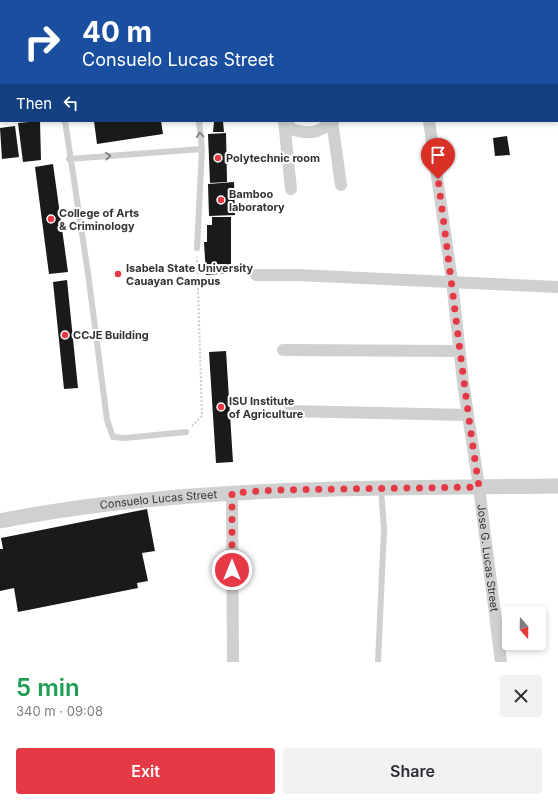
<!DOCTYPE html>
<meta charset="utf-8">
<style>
:root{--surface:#fff;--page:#f2f2f3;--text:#2b2b33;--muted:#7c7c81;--accent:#e63946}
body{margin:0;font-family:Inter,sans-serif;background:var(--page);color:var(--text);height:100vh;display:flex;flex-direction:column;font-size:15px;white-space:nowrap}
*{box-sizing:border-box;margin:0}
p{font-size:13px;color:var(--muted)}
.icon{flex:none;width:22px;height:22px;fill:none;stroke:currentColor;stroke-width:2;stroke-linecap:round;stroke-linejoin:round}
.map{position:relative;height:662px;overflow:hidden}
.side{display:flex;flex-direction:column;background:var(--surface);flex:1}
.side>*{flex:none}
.top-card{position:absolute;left:0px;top:0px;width:558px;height:122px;box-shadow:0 2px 6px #0003;background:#1a4fa0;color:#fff;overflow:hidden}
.needle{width:26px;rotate:160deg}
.tools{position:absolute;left:502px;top:606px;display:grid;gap:8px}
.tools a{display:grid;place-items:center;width:44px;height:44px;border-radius:4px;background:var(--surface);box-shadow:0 2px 6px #0003;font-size:20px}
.pin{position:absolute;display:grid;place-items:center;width:34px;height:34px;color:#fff;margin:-41px -17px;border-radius:50% 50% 50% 0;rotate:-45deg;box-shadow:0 0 4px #0007}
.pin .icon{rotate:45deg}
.me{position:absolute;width:44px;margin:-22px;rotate:0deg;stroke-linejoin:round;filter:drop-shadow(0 0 3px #0008)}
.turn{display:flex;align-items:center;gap:14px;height:84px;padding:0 16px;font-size:18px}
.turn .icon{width:52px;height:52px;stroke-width:2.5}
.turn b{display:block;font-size:28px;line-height:34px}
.then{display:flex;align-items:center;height:38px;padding:0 16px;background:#0003;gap:8px;font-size:15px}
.round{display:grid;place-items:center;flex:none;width:42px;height:42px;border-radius:4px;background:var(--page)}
.headline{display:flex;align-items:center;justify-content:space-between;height:68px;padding:0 16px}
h1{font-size:24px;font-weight:600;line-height:30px;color:#1e9e55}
.primary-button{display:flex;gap:8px;margin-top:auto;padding:8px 16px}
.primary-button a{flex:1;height:46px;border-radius:4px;background:var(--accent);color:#fff;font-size:16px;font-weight:600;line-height:46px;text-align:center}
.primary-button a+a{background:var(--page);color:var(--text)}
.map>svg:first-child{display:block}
</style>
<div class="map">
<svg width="558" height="662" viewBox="0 0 558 662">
<rect width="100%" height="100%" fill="#fff"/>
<path fill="#1a1a1a" d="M40,121L41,160L23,162L18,123Z
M94,121H161L163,134L97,144Z
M223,121L224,132H213L214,122Z
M15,126L19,157L2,159L0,128Z
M226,133L227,182L210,183L208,134Z
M507,136L510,155L495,156L493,138Z
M53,164L68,272L49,274L35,167Z
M234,182L235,215L209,216L208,184Z
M212,217H231V273L206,275L204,242H207V225H212Z
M67,280L78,388L64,389L53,282Z
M226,351L233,462L216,463L209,352Z
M147,509L155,551L142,553L148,581L137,583L138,588L18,612L14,588L0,591V549H3L1,538Z"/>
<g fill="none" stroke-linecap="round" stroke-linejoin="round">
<path stroke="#cdcdcd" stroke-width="2" stroke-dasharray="2 2" stroke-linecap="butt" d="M192,426L202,416L197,257"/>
<path stroke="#d0d0d0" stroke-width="6" d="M50,0V1
M182,0V1
M65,121L88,273L107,420L113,437L125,438L186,432
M69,159L202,149
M197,248L202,149L199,121
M378,662L384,529L381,488"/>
<g stroke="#d0d0d0" stroke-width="12">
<path d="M266,0V1"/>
<path d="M319,0V1"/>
<path d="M414,0V1"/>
<path d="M520,0V1"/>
<path d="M284,121L291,189"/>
<path d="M287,121L291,129C310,135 317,133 333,122"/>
<path d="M332,121L341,185"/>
<path id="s1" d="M429,121L452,281L463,382L479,487L501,662"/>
<path d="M256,275H297L558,287"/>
<path d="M283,350L459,351"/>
<path d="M289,411L468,415"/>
<path d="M232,493L233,662"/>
</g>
<path stroke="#d0d0d0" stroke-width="15" id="s2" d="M0,521C28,515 56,511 84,507C241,486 400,488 558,486"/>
</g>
<defs><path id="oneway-chevron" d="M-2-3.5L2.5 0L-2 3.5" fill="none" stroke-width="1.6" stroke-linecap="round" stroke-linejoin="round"/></defs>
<g stroke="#7a7a7a">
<use href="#oneway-chevron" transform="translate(200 135) rotate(-96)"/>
<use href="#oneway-chevron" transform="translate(108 156) rotate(-4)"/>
</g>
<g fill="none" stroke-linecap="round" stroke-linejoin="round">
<path stroke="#e63946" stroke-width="7" stroke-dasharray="0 12.6" d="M232,570V493L275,490L479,487C463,384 452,282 438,179"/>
</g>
<g fill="#e63946" stroke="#fff" stroke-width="1.5">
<circle cx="218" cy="158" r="4"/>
<circle cx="221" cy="200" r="4"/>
<circle cx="51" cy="219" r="4"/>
<circle cx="118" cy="274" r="4"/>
<circle cx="65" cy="335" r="4"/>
<circle cx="221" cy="407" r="4"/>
</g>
<g text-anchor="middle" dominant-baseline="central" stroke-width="4" stroke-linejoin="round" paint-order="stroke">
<g font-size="11" font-weight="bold" fill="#333" stroke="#fff" text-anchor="start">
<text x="226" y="158">Polytechnic room</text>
<text x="229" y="194">Bamboo<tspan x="229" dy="13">laboratory</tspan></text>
<text x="59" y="213">College of Arts<tspan x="59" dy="13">&amp; Criminology</tspan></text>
<text x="126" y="268">Isabela State University<tspan x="126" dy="13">Cauayan Campus</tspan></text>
<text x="73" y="335">CCJE Building</text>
<text x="229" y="401">ISU Institute<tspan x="229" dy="13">of Agriculture</tspan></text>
</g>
<g font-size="11" fill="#333" stroke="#fff">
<text stroke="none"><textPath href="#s2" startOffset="160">Consuelo Lucas Street</textPath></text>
<text stroke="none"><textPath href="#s1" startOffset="441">Jose G. Lucas Street</textPath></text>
</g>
</g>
</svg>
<div class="tools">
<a><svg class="needle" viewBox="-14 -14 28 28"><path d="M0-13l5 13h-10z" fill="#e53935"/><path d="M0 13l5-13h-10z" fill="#7c7c81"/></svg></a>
</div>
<div class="pin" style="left:438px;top:179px;background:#d93025"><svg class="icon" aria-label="arrive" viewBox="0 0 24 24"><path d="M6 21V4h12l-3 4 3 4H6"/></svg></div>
<svg class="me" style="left:232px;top:570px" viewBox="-20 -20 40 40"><circle r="17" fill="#e63946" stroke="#fff" stroke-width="3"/><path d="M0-11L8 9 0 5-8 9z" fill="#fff"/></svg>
<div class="top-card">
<div class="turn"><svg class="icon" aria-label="right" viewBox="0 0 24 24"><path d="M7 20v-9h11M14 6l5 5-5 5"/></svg><div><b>40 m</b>Consuelo Lucas Street</div></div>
<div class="then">Then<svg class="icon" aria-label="left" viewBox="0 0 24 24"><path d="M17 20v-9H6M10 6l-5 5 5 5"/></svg></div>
</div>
</div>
<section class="side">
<div class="headline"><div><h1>5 min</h1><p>340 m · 09:08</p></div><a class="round"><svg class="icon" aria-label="close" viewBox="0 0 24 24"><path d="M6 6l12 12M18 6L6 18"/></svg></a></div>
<div class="primary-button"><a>Exit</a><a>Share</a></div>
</section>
